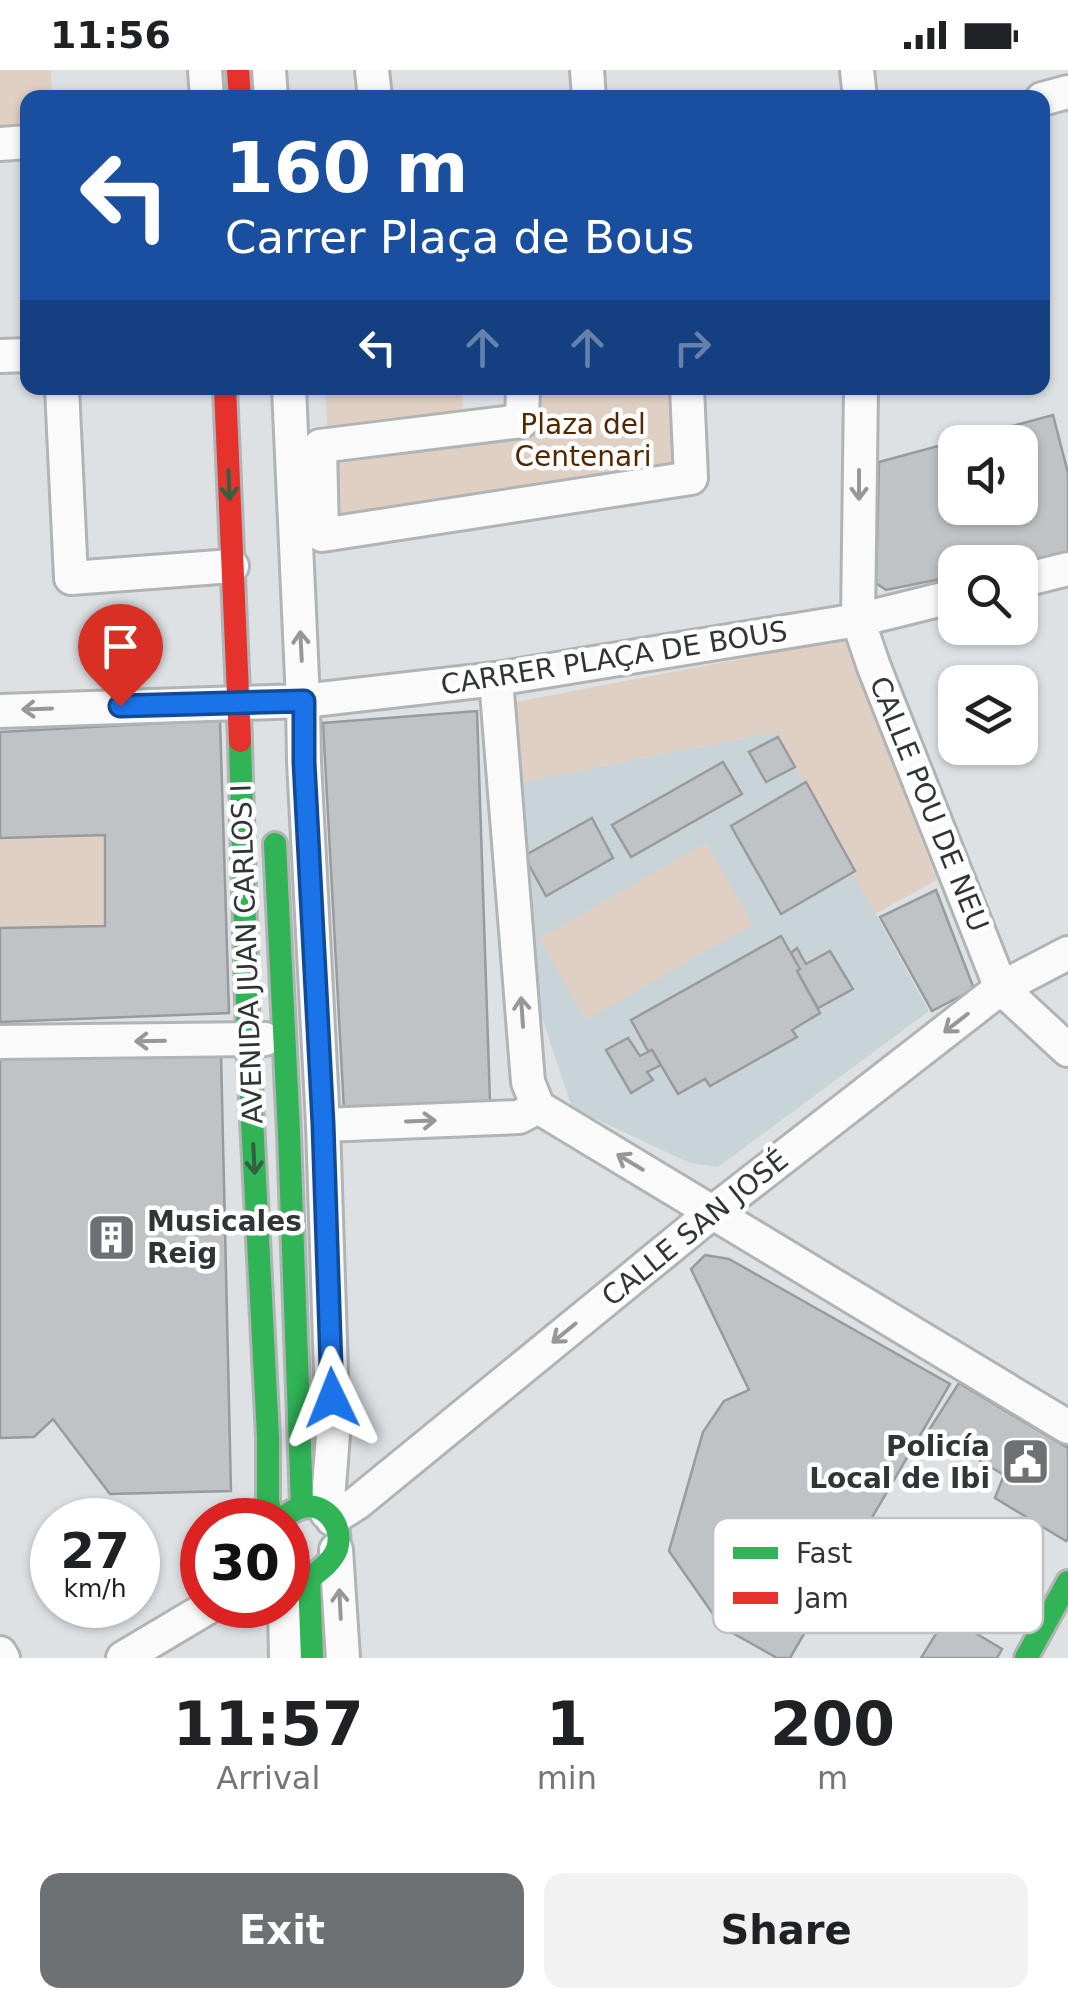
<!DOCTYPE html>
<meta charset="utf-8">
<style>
:root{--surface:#fff;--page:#f2f2f2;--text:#202124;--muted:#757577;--accent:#6e7173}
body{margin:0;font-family:"DejaVu Sans",sans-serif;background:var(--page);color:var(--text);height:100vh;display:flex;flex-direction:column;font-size:38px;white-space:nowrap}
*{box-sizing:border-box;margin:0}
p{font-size:32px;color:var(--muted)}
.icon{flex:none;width:55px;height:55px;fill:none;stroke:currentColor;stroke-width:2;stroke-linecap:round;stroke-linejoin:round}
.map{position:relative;height:1588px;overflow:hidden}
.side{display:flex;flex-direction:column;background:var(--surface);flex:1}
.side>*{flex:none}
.top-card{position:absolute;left:20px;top:20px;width:1030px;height:305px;border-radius:20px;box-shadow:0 2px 8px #0004;background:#1a4fa0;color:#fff;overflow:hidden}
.controls{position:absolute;left:938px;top:355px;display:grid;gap:20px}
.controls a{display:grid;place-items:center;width:100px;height:100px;border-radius:20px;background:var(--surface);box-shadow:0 2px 8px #0004;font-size:50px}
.speed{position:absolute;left:30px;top:1428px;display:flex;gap:20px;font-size:50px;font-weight:700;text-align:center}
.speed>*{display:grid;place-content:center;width:130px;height:130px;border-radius:50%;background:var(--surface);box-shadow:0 2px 8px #0004;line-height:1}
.speed small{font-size:25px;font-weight:400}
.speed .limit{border:15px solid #d22;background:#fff;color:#111}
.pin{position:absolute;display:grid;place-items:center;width:85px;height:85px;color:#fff;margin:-102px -42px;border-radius:50% 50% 50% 0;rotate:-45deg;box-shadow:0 0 10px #0007}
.pin .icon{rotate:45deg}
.me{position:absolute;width:110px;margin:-55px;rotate:358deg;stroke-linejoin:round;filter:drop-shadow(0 0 8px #0008)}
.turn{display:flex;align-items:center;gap:35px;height:210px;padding:0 40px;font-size:45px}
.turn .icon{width:130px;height:130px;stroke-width:2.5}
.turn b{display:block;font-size:70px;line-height:85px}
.lanes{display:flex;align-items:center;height:95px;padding:0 40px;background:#0003;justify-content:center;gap:50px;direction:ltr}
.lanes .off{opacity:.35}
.eta{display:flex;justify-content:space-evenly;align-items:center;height:170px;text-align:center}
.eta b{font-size:60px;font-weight:800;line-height:70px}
.button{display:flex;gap:20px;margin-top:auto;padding:20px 40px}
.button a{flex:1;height:115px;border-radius:20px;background:var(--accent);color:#fff;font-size:40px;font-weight:800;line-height:115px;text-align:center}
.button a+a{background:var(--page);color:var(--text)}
.status{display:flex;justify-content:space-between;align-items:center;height:70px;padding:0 50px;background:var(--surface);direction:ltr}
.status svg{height:28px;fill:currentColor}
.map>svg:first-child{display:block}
</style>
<div class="status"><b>11:56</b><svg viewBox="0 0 49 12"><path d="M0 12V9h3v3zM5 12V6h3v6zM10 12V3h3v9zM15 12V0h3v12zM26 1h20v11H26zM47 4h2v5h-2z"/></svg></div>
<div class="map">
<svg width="1068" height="1588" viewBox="0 0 1068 1588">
<rect width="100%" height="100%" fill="#dde1e3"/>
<path fill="#c9d4d8" d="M776,662L929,941L718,1097L690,1093L572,1038L529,908L516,713Z"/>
<path fill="#e0d0c4" d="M0,0H51L52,27L28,28L27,72L0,74Z
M325,318H462L463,358L328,369Z
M530,318H683L684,409L322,465L320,383L529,355Z
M845,569L937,810L875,844L776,662L516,713L510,633Z
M105,765V856L0,858V768Z
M706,773L753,854L586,950L539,869Z"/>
<path fill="#c0c3c5" stroke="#989b9d" stroke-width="2.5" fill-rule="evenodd" d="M1053,345L1068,403V483L1020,492H955V506L886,520L876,513L879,392ZM955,372H1020V438H955Z
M477,641L490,1032L344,1040L323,653Z
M220,650L229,943L0,952V858L105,856V765L0,768V662Z
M778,667L795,697L766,712L749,682Z
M723,692L742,724L631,787L612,755Z
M806,712L855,801L781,844L731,756Z
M592,748L613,788L546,826L524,786Z
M936,820L974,919L932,941L880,847Z
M781,866L800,899L797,901L820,943L792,960L797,967L710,1016L705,1009L678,1024L652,980L648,981L631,950Z
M797,878L806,894L830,881L853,919L818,938L797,901L800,899L791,883Z
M628,968L640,986L652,980L661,995L647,1002L653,1010L631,1023L606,980Z
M221,983L231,1421L110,1424L53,1349L34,1367L0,1368V985Z
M705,1185L729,1189L950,1314L790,1588H777L722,1557L669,1481L703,1362L724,1331L749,1320L691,1199Z
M959,1313L1068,1378V1468L1066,1471L995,1428L1004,1405L929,1360Z
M947,1546L1002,1579L997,1588H921Z"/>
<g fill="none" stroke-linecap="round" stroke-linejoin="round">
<defs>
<path id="street" d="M205,0L207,28
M269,0L271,28
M372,0L375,28
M587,0L589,28
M857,0L860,28
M1042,29L1068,22
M0,74L28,72
M0,286L28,285
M62,318L71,508L232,496
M289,318L303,631L304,692L323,1055L333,1365L327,1443
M523,318L522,351L320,376L322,465L691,408L687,318
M861,318L858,550L874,597L1001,918L1068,980
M1020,511L1068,499
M496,609L528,1012L538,1037
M0,641L303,631L496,609L858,550L955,526
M0,972L265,969
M538,1037L1068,1357
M323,1055L519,1047L538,1037
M332,1449L357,1433L713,1142L1001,918L1068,883
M336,1480L343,1588
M285,1535L286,1588
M0,1583L3,1588
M123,1588L212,1535"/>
<path id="fast" d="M240,671L248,970L268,1367V1432L273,1450
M275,774L289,1064L302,1435
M281,1450C287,1445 293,1439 302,1437C326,1432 344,1456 337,1479C332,1492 319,1501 309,1509L288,1508
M309,1509L312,1588
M1026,1588L1068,1512"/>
<path id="jam" d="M238,0L240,28
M225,318L240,671"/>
</defs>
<use href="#street" stroke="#b1b4b5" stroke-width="38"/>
<use href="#fast" stroke="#b1b4b5" stroke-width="28"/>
<use href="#jam" stroke="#b1b4b5" stroke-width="28"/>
<use href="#street" stroke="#fafafb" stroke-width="32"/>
<use href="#fast" stroke="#30b455" stroke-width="22"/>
<use href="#jam" stroke="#e5322d" stroke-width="22"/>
</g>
<defs><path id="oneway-shaft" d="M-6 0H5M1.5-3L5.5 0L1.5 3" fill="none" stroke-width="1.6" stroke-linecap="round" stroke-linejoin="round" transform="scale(2.5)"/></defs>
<g stroke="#316141">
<use href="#oneway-shaft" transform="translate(229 415) rotate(88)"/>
<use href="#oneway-shaft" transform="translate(254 1089) rotate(87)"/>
</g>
<g stroke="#969898">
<use href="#oneway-shaft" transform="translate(859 415) rotate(90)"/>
<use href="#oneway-shaft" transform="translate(301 576) rotate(-93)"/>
<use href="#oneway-shaft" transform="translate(37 639) rotate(178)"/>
<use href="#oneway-shaft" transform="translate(522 942) rotate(-94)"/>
<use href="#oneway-shaft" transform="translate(956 953) rotate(142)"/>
<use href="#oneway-shaft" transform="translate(150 971) rotate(179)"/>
<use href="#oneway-shaft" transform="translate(421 1051) rotate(-2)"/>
<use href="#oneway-shaft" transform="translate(630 1092) rotate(-149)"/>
<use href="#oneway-shaft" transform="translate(564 1263) rotate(141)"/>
<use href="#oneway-shaft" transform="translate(340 1534) rotate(-93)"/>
</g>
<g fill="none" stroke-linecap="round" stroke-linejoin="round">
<defs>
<path id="route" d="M120,636L304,631V692L323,1054L332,1328"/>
</defs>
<use href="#route" stroke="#114b97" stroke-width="25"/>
<use href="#route" stroke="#1a73e8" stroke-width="18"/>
</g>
<defs>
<symbol id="building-square" viewBox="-11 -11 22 22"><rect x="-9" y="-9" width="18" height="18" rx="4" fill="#6e7173" stroke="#fff"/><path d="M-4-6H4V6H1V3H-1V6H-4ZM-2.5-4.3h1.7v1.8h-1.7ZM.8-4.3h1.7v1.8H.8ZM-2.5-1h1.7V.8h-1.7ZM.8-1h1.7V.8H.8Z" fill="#fff"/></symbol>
<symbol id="civic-square" viewBox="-11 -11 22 22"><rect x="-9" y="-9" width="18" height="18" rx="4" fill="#6e7173" stroke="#fff"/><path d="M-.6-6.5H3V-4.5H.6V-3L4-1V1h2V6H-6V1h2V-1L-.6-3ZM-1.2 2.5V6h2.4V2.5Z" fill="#fff"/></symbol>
</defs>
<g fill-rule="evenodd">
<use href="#building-square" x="84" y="1140" width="55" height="55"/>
<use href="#civic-square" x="998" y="1364" width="55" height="55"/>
</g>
<g text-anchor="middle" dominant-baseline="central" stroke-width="9" stroke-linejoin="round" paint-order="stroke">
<g font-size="28" fill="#532801" stroke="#fff">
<text x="583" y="354">Plaza del<tspan x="583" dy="32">Centenari</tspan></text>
</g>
<g font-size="28" fill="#323536" stroke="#fff">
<text transform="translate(614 588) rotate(-9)">CARRER PLAÇA DE BOUS</text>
<text transform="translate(929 734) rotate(68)">CALLE POU DE NEU</text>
<text transform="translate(247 884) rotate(-92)">AVENIDA JUAN CARLOS I</text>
<text transform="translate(695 1158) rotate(-39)">CALLE SAN JOSÉ</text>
</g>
<g font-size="28" font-weight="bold" fill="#323536" stroke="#fff" text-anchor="start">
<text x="147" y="1151">Musicales<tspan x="147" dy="32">Reig</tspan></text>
<text x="990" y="1376" text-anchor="end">Policía<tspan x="990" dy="32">Local de Ibi</tspan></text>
</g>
</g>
<rect x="713" y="1448" width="330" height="115" rx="15" fill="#fff" stroke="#c2c2c3" stroke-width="2.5"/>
<rect x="733" y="1477" width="45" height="12" fill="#30b455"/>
<rect x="733" y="1522" width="45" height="12" fill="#e5322d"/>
<g font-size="28" fill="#323536">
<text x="796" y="1493">Fast</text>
<text x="796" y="1538">Jam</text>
</g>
</svg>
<div class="controls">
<a><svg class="icon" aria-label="sound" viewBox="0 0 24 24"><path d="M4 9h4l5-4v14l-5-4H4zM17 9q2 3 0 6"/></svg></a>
<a><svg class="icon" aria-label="search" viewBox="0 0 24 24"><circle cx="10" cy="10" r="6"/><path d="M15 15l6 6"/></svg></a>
<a><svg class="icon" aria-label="layers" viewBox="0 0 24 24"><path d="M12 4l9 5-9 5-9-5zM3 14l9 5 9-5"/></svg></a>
</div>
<div class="speed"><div>27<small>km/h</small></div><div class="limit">30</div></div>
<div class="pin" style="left:120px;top:636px;background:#d93025"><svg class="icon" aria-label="arrive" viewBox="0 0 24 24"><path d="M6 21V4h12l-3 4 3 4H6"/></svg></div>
<svg class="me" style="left:332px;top:1328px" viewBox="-20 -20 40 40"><path d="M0-17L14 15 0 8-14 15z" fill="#1a73e8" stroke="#fff" stroke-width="4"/></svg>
<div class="top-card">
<div class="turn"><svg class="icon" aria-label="left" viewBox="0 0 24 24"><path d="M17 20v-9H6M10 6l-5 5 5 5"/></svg><div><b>160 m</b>Carrer Plaça de Bous</div></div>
<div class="lanes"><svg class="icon" aria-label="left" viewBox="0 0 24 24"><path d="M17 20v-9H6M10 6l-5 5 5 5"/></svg><svg class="icon off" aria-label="ahead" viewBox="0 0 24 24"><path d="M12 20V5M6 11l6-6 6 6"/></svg><svg class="icon off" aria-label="ahead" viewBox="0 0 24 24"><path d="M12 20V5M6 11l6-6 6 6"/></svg><svg class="icon off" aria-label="right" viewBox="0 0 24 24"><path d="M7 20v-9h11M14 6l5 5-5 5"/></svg></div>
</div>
</div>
<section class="side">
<div class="eta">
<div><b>11:57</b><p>Arrival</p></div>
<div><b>1</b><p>min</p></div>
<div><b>200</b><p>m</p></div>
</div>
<div class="button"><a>Exit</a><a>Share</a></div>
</section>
